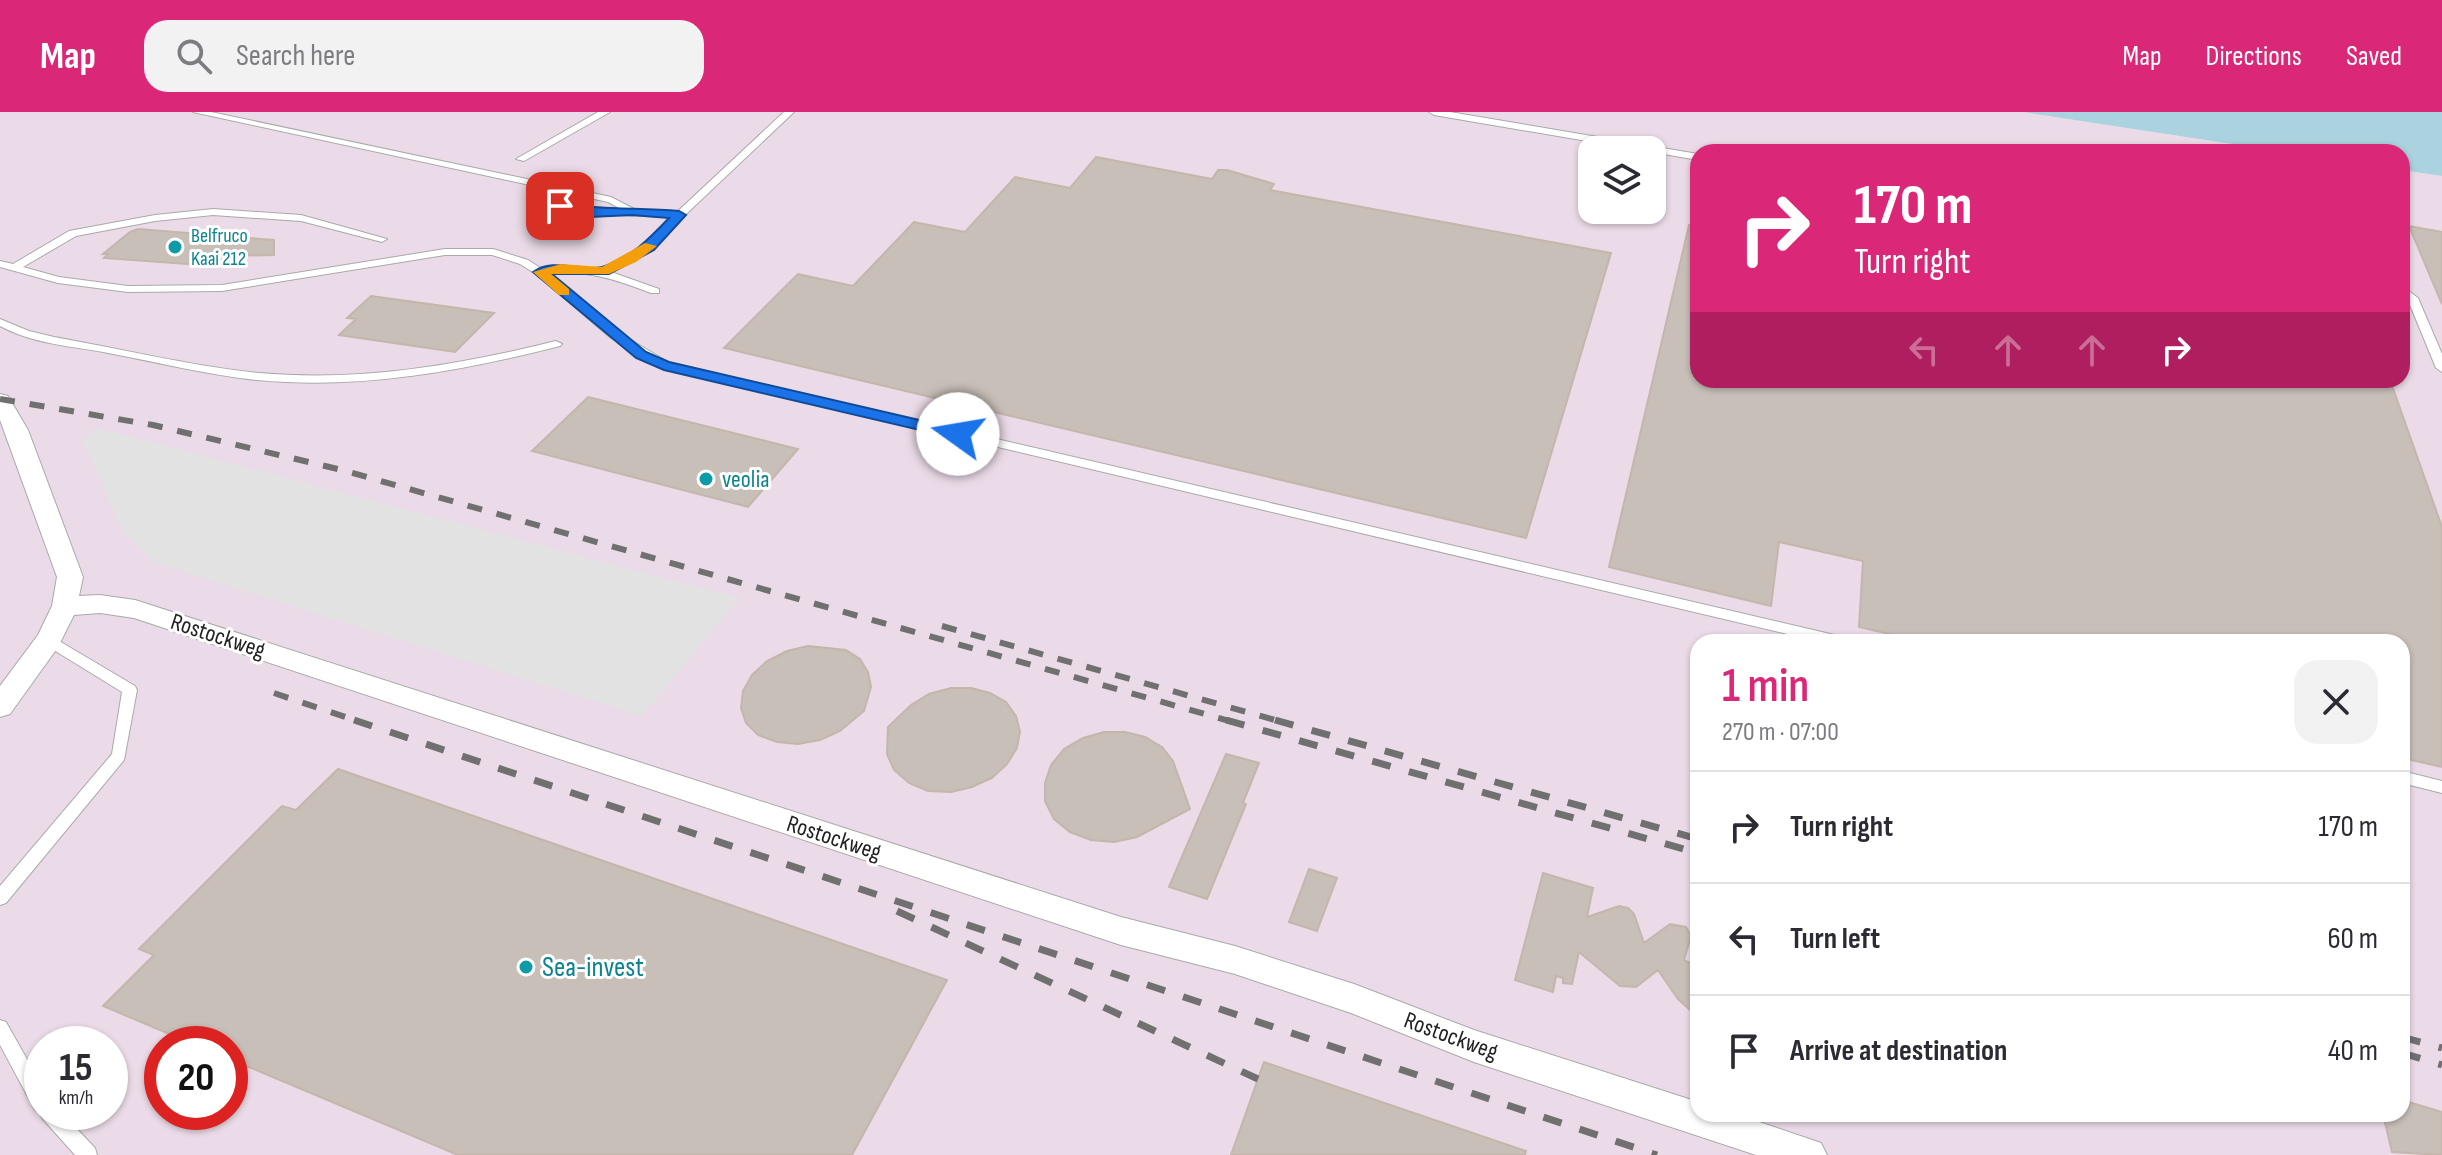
<!DOCTYPE html>
<meta charset="utf-8">
<style>
:root{--surface:#fff;--page:#f2f2f3;--text:#2b2b33;--muted:#7c7c81;--line:#e1e1e2;--accent:#db2777}
body{margin:0;font-family:"Sofia Sans Condensed",sans-serif;background:var(--page);color:var(--text);height:100vh;display:flex;flex-direction:column;font-size:30px;white-space:nowrap}
*{box-sizing:border-box;margin:0}
p{font-size:26px;color:var(--muted)}
.icon{flex:none;width:44px;height:44px;fill:none;stroke:currentColor;stroke-width:2;stroke-linecap:round;stroke-linejoin:round}
.map{position:relative;flex:1;overflow:hidden}
.panel{position:absolute;left:1690px;top:522px;width:720px;height:488px;display:flex;flex-direction:column;background:var(--surface);border-radius:24px;box-shadow:0 2px 6px #0004}
.panel>*{flex:none}
.banner{position:absolute;left:1690px;top:32px;width:720px;height:244px;border-radius:24px;box-shadow:0 2px 6px #0004;background:#db2777;color:#fff;overflow:hidden}
.controls{position:absolute;left:1578px;top:24px;display:grid;gap:16px}
.controls a{display:grid;place-items:center;width:88px;height:88px;border-radius:16px;background:var(--surface);box-shadow:0 2px 6px #0004;font-size:40px}
.speed{position:absolute;left:24px;top:914px;display:flex;gap:16px;font-size:40px;font-weight:700;text-align:center}
.speed>*{display:grid;place-content:center;width:104px;height:104px;border-radius:50%;background:var(--surface);box-shadow:0 2px 6px #0004;line-height:1}
.speed small{font-size:20px;font-weight:400}
.speed .limit{border:12px solid #d22;background:#fff;color:#111}
.pin{position:absolute;display:grid;place-items:center;width:68px;height:68px;color:#fff;margin:-34px;border-radius:16px;box-shadow:0 4px 12px #0006}
.me{position:absolute;width:88px;margin:-44px;rotate:283deg;stroke-linejoin:round;filter:drop-shadow(0 0 6px #0008)}
.turn{display:flex;align-items:center;gap:28px;height:168px;padding:0 32px;font-size:36px}
.turn .icon{width:104px;height:104px;stroke-width:2.5}
.turn b{display:block;font-size:56px;line-height:68px}
.lanes{display:flex;align-items:center;height:76px;padding:0 32px;background:#0003;justify-content:center;gap:40px;direction:ltr}
.lanes .off{opacity:.35}
.round{display:grid;place-items:center;flex:none;width:84px;height:84px;border-radius:24px;background:var(--page)}
.summary{display:flex;align-items:center;justify-content:space-between;height:136px;padding:0 32px}
h1{font-size:48px;font-weight:600;line-height:60px;color:var(--accent)}
ul{padding:0;list-style:none}
li{display:flex;align-items:center;gap:24px;height:112px;padding:0 32px;border-top:2px solid var(--line)}
li div{flex:1}
li b{display:block;font-size:30px}
li em{font-style:normal}
header{display:flex;align-items:center;gap:48px;box-sizing:border-box;height:112px;padding:0 40px;background:var(--accent);color:#fff}
header strong{font-size:38px}
nav{display:flex;gap:44px;margin-inline-start:auto;font-size:28px}
.search{width:560px;height:72px;background:var(--page);display:flex;align-items:center;gap:20px;box-sizing:border-box;padding:0 28px;border-radius:24px;color:var(--muted);font-size:30px}
.map>svg:first-child{display:block}
</style>
<header>
<strong>Map</strong>
<div class="search"><svg class="icon" aria-label="search" viewBox="0 0 24 24"><circle cx="10" cy="10" r="6"/><path d="M15 15l6 6"/></svg>Search here</div>
<nav><a>Map</a><a>Directions</a><a>Saved</a></nav>
</header>
<div class="map">
<svg width="2442" height="1043" viewBox="0 0 2442 1043">
<rect width="100%" height="100%" fill="#f2efe9"/>
<path fill="#ebdbe8" fill-rule="evenodd" d="M0,0H2023L2284,40H1698V268H2402V58L2442,64V1043H0ZM1592,38H1652V98H1592ZM1698,530H2402V1002H1698ZM42,932H110V1000H42ZM162,932H230V1000H162Z"/>
<path fill="#e2e2e2" d="M98,316L739,486L642,604L156,451L124,422L82,327Z"/>
<path fill="#aad3df" d="M2023,0H2442V64L2402,58V40H2284Z"/>
<path fill="#c7bfb8" stroke="#c4b6ab" stroke-width="2" d="M1096,45L1212,67L1218,58H1227L1274,72L1270,78L1611,141L1526,426L724,236L798,162L853,174L914,110L965,120L1015,65L1070,76Z
M1689,113L1698,114V268H2390L2442,415V655L2402,646V530H1924L1859,515L1863,449L1779,430L1771,494L1609,455Z
M2409,114L2442,120V192Z
M138,117L274,128V143L225,144L214,154L104,146L108,142H103L130,120Z
M371,184L494,201L455,240L339,223L356,207L347,206Z
M588,285L798,337L748,395L532,339Z
M808,534L846,538L860,547L868,560L871,575L864,599L840,619L820,628L798,632L777,630L758,623L746,611L741,596L743,579L752,563L767,549L787,539Z
M951,576H971L990,581L1006,590L1016,604L1020,620L1017,636L1007,652L992,666L972,675L951,680L928,679L909,671L894,658L887,642L888,615L911,593L929,582Z
M1104,620H1125L1145,625L1162,635L1173,649L1190,697L1137,725L1114,730L1091,728L1070,720L1054,707L1045,689V671L1051,653L1064,637L1083,626Z
M1226,642L1259,651L1243,691L1246,692L1207,787L1169,775Z
M338,657L947,868L852,1043H458L230,947V932H193L103,894L154,843L139,837L282,694L296,698Z
M1309,757L1337,766L1317,819L1289,810Z
M1543,761L1593,776L1587,805L1619,794L1628,796L1634,802L1644,831L1670,812L1686,815L1691,824L1684,848L1698,855V905L1678,887L1658,858L1636,875L1620,874L1579,840L1572,872L1563,871V866L1556,864L1553,880L1515,868Z
M1264,950L1526,1039L1525,1043H1231Z
M2402,988L2442,1000V1043L2392,1040L2383,1002H2402Z"/>
<g fill="none" stroke-linecap="round" stroke-linejoin="round">
<defs>
<path id="lane" d="M193,0H211L611,85L636,98L677,100L784,0H794L683,105L653,137L611,160L659,177V181H651C617,168 586,157 549,162L619,221L668,250L1843,525L1850,530H1821L660,255L611,226L536,162L520,152L492,143H445L222,179L128,180L58,171L0,155V149L13,152L69,119L155,103L213,97L301,103L387,127L382,130L301,109L213,103L155,109L76,124L23,155L59,165L128,174L222,173L445,137H493L528,148L542,157L572,154L600,157L645,133L671,105L589,102L560,97L556,96V92L621,97L608,90Z
M598,0H610L524,49L516,47Z
M1429,0H1450L1698,42V48L1652,40V38H1640L1434,3Z
M2402,174L2418,186L2442,242V260L2436,256L2408,188L2402,182Z
M0,207L29,219L54,225C122,237 190,254 259,261C360,270 459,253 556,229L562,232L560,234C461,259 360,278 257,268C208,263 161,251 113,242C75,234 35,233 0,214Z
M49,523L135,574L137,578L124,648L6,791L0,793V774L112,642L122,580L44,532L42,528L44,524Z
M2402,659L2442,669V681L2402,671Z
M0,908L6,910L42,974V1000H61L95,1036L97,1043H75L42,1006L40,1000L35,998L0,933Z"/>
<path id="street" d="M0,282L8,284L28,318L83,465L79,484L100,483L135,488L1121,805L1235,834L1354,872L1474,918L1698,990V1002H1736L1821,1031L1827,1043H1756L1474,950L1351,901L1235,862L1121,833L134,506L100,501L74,503L58,535L10,602L0,605V574L38,523L52,494L57,465L0,308Z"/>
</defs>
<use href="#lane" stroke="#a9a9a9" stroke-width="2"/>
<use href="#street" stroke="#a9a9a9" stroke-width="2"/>
<use href="#lane" fill="#fff" fill-rule="evenodd"/>
<use href="#street" fill="#fff" fill-rule="evenodd"/>
<path stroke="#707070" stroke-width="6" stroke-dasharray="15 15" stroke-linecap="butt" d="M0,287L153,313L342,358L1233,610
M942,514L1282,610
M274,581L360,610"/>
<path stroke="#707070" stroke-width="7" stroke-dasharray="19 19" stroke-linecap="butt" d="M354,608L1657,1043
M1226,608L1698,741
M1275,608L1698,727
M897,799L1258,967
M2402,925L2442,936
M2402,941L2442,953"/>
</g>
<path fill="#1a73e8" stroke="#114b97" stroke-width="2" d="M560,90C599,99 639,95 679,99L686,103L654,138L609,162H552L646,240L669,250L958,317L965,322L958,327L664,258L636,246L533,160C553,145 580,160 602,155C629,148 651,125 669,106L632,103L590,105L555,96L553,94Z"/>
<path fill="#f59e0b" d="M645,131L657,134L636,150L609,162H551L569,177V183H559L533,160L561,152L602,155Z"/>
<g fill="#0f9aa8" stroke="#fff" stroke-width="3">
<circle cx="175" cy="135" r="8"/>
<circle cx="706" cy="367" r="8"/>
<circle cx="526" cy="855" r="8"/>
</g>
<g text-anchor="middle" dominant-baseline="central" stroke-width="6" stroke-linejoin="round" paint-order="stroke">
<g font-size="20" fill="#0d838f" stroke="#fff" text-anchor="start">
<text x="191" y="124">Belfruco<tspan x="191" dy="23">Kaai 212</tspan></text>
</g>
<g font-size="24" fill="#0d838f" stroke="#fff" text-anchor="start">
<text x="722" y="367">veolia</text>
</g>
<g font-size="24" fill="#222" stroke="#fff">
<text transform="translate(218 524) rotate(18)">Rostockweg</text>
<text transform="translate(834 726) rotate(18)">Rostockweg</text>
<text transform="translate(1451 924) rotate(20)">Rostockweg</text>
</g>
<g font-size="28" fill="#0d838f" stroke="#fff" text-anchor="start">
<text x="542" y="855">Sea-invest</text>
</g>
</g>
</svg>
<div class="controls">
<a><svg class="icon" aria-label="layers" viewBox="0 0 24 24"><path d="M12 4l9 5-9 5-9-5zM3 14l9 5 9-5"/></svg></a>
</div>
<div class="speed"><div>15<small>km/h</small></div><div class="limit">20</div></div>
<div class="pin" style="left:560px;top:94px;background:#d93025"><svg class="icon" aria-label="arrive" viewBox="0 0 24 24"><path d="M6 21V4h12l-3 4 3 4H6"/></svg></div>
<svg class="me" style="left:958px;top:322px" viewBox="-20 -20 40 40"><circle r="19" fill="#fff"/><path d="M0-13L10 11 0 6-10 11z" fill="#1a73e8"/></svg>
<div class="banner">
<div class="turn"><svg class="icon" aria-label="right" viewBox="0 0 24 24"><path d="M7 20v-9h11M14 6l5 5-5 5"/></svg><div><b>170 m</b>Turn right</div></div>
<div class="lanes"><svg class="icon off" aria-label="left" viewBox="0 0 24 24"><path d="M17 20v-9H6M10 6l-5 5 5 5"/></svg><svg class="icon off" aria-label="ahead" viewBox="0 0 24 24"><path d="M12 20V5M6 11l6-6 6 6"/></svg><svg class="icon off" aria-label="ahead" viewBox="0 0 24 24"><path d="M12 20V5M6 11l6-6 6 6"/></svg><svg class="icon" aria-label="right" viewBox="0 0 24 24"><path d="M7 20v-9h11M14 6l5 5-5 5"/></svg></div>
</div>
<section class="panel">
<div class="summary"><div><h1>1 min</h1><p>270 m · 07:00</p></div><a class="round"><svg class="icon" aria-label="close" viewBox="0 0 24 24"><path d="M6 6l12 12M18 6L6 18"/></svg></a></div>
<ul>
<li><svg class="icon" aria-label="right" viewBox="0 0 24 24"><path d="M7 20v-9h11M14 6l5 5-5 5"/></svg><div><b>Turn right</b></div><em>170 m</em></li>
<li><svg class="icon" aria-label="left" viewBox="0 0 24 24"><path d="M17 20v-9H6M10 6l-5 5 5 5"/></svg><div><b>Turn left</b></div><em>60 m</em></li>
<li><svg class="icon" aria-label="arrive" viewBox="0 0 24 24"><path d="M6 21V4h12l-3 4 3 4H6"/></svg><div><b>Arrive at destination</b></div><em>40 m</em></li>
</ul>
</section>
</div>
